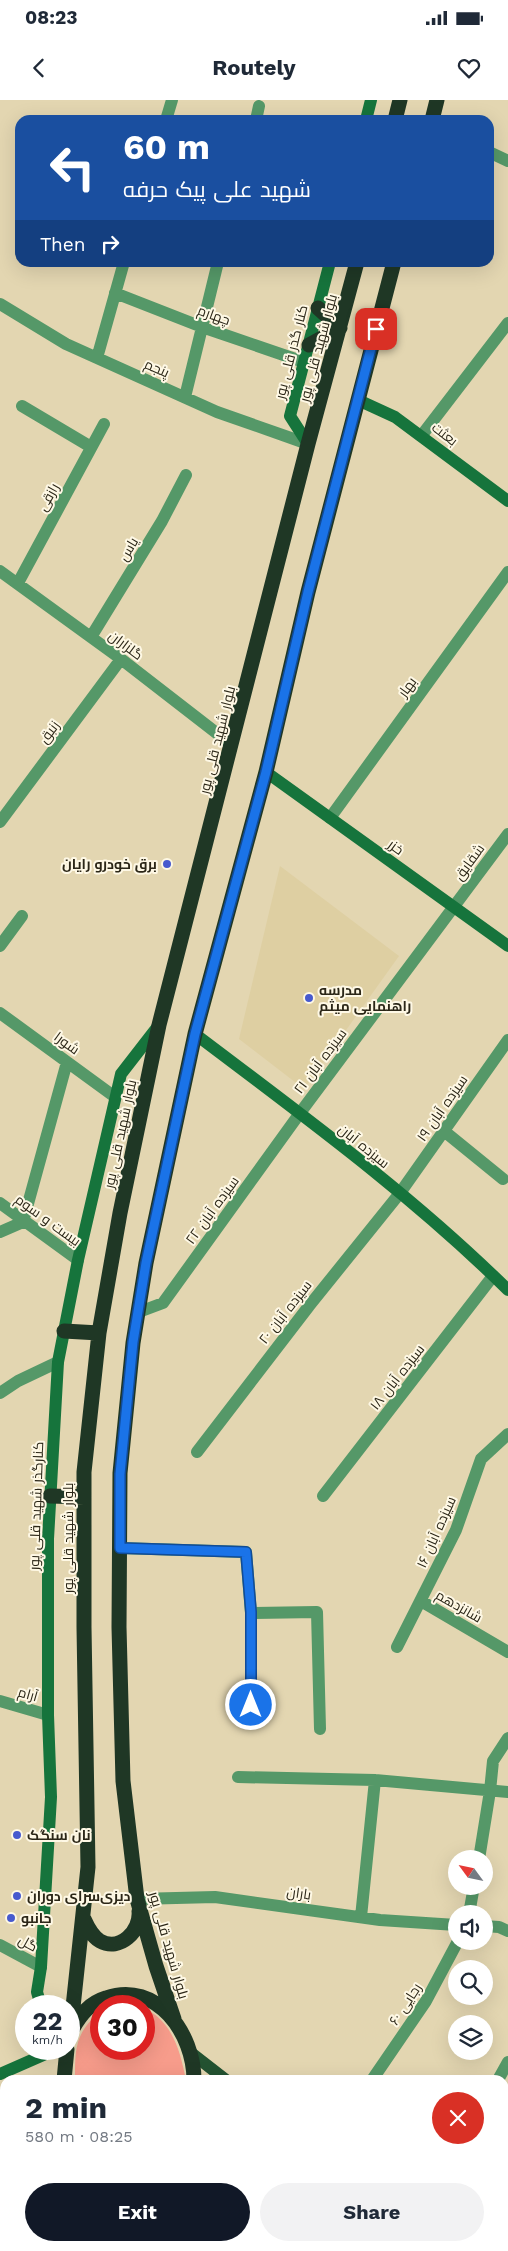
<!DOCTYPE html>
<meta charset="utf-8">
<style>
:root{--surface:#fff;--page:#f2f2f3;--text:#1f2937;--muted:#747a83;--accent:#111827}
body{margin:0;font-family:"Work Sans",Cairo,sans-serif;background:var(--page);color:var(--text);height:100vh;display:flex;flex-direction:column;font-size:19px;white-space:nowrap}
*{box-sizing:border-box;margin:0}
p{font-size:16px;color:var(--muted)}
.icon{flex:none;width:28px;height:28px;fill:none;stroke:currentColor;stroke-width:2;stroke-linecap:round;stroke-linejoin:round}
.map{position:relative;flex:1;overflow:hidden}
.details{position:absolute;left:0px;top:1975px;width:509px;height:176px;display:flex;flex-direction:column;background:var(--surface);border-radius:15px 15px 0 0;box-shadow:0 5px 20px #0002}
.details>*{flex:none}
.guide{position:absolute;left:15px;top:15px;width:479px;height:152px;border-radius:15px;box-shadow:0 5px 20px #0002;background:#1a4fa0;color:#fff;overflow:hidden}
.needle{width:32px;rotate:303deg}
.fabs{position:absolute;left:448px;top:1750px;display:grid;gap:10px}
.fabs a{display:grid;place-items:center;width:45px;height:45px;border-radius:50%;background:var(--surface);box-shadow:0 5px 20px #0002;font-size:25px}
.speed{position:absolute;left:15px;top:1895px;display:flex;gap:10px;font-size:25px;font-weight:700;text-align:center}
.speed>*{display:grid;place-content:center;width:65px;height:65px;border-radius:50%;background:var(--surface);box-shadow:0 5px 20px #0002;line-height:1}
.speed small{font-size:12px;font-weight:400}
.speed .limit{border:8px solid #d22;background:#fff;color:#111}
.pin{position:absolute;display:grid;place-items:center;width:42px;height:42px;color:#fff;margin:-21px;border-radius:10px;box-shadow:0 2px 8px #0006}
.me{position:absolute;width:55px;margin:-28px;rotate:0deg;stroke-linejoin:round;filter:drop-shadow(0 0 4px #0008)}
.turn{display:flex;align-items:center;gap:18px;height:105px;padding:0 25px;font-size:22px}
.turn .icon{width:65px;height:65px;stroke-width:2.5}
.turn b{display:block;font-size:35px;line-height:42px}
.then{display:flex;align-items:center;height:48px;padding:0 25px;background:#0003;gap:10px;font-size:19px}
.round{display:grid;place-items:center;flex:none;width:52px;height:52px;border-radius:26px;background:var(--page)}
.headline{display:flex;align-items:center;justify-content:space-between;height:85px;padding:0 25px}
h1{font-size:30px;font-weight:700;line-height:38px}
.action{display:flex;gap:10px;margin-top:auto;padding:10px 25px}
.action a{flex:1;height:58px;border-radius:30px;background:var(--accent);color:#fff;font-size:20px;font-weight:700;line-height:58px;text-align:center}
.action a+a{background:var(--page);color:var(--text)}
.status{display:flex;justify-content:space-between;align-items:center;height:35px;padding:0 25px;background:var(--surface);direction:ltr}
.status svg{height:14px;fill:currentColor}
header{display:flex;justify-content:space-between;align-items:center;height:65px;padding:0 25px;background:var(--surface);font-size:22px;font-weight:700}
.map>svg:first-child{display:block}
</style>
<div class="status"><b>08:23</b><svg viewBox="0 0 49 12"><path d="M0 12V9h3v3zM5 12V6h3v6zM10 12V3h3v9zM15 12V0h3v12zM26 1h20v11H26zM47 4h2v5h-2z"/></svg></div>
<header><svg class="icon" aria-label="back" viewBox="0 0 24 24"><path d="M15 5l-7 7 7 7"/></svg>Routely<svg class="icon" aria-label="heart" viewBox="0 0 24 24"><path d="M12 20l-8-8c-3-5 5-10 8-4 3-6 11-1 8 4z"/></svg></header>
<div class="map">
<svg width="508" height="2151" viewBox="0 0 508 2151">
<rect width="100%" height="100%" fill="#e3d6b1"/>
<path fill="#decfa2" d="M280,766L399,856L304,989L239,939Z"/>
<path fill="#f79c8b" d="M144,1908C173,1922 180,1951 186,1980H75C75,1947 75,1933 101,1911V1949H144Z"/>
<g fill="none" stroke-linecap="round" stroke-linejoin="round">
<path stroke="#559868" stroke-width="12" d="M166,20L172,0
M256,20L259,6
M489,52L508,61
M115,193L202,227L304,262
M0,204L66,244L217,312L308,344
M97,258L124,162
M185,297L218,162
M22,306L91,347
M422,335L508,223
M0,471L121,559L232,645
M18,483L104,324
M91,537L162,421L186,375
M330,718L508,472
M0,722L121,559
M0,846L22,816
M0,913L115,997
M444,1031L503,1079
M0,1103L78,1160
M0,1132L23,1122L67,962
M139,1212L163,1203L300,1013L508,734
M0,1293L18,1281L58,1262
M197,1352L309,1206L400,1093L508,940
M323,1396L493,1176
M120,1448L246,1452L251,1513V1605
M421,1501L508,1552
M251,1513L317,1512L320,1629
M397,1547L456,1430L481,1359L508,1334
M0,1601L48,1615
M238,1677L375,1680L508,1692
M479,1759L490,1691L493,1661L508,1638
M137,1799L215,1797L380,1820L456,1825
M469,1814L474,1786
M361,1817L375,1680
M484,1826L499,1827L508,1831
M0,1845L41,1867
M372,1980L426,1901L458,1841
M498,1980L508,1962"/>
<path stroke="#16743c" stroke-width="12" d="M366,20L371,0
M358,300L395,317L508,401
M308,344L290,316L330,162
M266,672L508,846
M195,934C302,1015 412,1095 508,1190
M41,1906L37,1892L41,1867L51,1697L48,1615V1439L58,1262L78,1160L121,974L159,925
M0,1974L57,1949
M0,2037L5,2038"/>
<path stroke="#235231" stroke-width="12" d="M190,1952L226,1980
M420,2146L428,2151
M484,2146L492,2151"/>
<path stroke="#1f3725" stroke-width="15" d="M395,20L400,0
M432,20L437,0
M309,245L340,228L318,208
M64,1231L99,1233
M50,1396L84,1397
M84,1819C88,1828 92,1836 100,1841C120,1852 141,1831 139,1811
M174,1919L156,1866L137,1799L123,1681L119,1527L120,1373L133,1243L146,1163L195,934L266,672L308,492L394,162
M73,1928C81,1914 90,1903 106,1898C157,1880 194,1934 194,1980
M70,1935L88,1767L84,1527V1372L99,1233L120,1113L159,925L308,344L357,162
M64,1980L67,1949
M186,2146V2151
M140,2151L142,2146"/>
</g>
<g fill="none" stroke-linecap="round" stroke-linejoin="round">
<defs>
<path id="route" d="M251,1605V1512L246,1452L120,1448V1374L133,1242L146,1163L195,934L266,672L308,492L376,229"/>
</defs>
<use href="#route" stroke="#114b97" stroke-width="12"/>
<use href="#route" stroke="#1a73e8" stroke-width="9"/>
</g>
<g fill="#475ace" stroke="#fef8e5" stroke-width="2">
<circle cx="167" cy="764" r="5"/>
<circle cx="309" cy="898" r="5"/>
<circle cx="17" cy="1735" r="5"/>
<circle cx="17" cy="1796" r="5"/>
<circle cx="11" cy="1818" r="5"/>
</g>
<g text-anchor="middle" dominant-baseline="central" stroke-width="4" stroke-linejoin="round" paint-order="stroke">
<g font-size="14" fill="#2b2617" stroke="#fef8e5">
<text transform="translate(214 215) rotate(20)">چهارم</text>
<text transform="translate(318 248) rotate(-75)">بلوار شهید قلی پور</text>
<text transform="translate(291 252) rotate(-76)">کنار گذر قلی پور</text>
<text transform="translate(157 268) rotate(24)">پنجم</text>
<text transform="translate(445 334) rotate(38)">بعثت</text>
<text transform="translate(48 397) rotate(-61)">رازقی</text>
<text transform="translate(128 449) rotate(-59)">یاس</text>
<text transform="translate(126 545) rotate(37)">گلزاران</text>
<text transform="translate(407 587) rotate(-54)">بهار</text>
<text transform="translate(49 632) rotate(-53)">زنبق</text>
<text transform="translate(217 640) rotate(-76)">بلوار شهید قلی پور</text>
<text transform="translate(396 747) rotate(36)">خزر</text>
<text transform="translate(469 762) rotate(-54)">شقایق</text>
<text transform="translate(67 943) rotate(36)">شورا</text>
<text transform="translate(320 961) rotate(-53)">سیزده آبان ۲۱</text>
<text transform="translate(442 1008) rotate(-55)">سیزده آبان ۱۹</text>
<text transform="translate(120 1034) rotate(-78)">بلوار شهید قلی پور</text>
<text transform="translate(364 1046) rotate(39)">سیزده آبان</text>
<text transform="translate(212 1110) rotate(-54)">سیزده آبان ۲۲</text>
<text transform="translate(48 1120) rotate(36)">بیست و سوم</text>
<text transform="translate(285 1212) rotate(-52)">سیزده آبان ۲۰</text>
<text transform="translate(397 1277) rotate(-52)">سیزده آبان ۱۸</text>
<text transform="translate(36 1406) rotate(-88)">کنارگذر شهید قلی پور</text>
<text transform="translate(436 1432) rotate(-66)">سیزده آبان ۱۶</text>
<text transform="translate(68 1438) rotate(-90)">بلوار شهید قلی پور</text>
<text transform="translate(459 1506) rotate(30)">شانزدهم</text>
<text transform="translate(28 1594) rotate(16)">آرام</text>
<text transform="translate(299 1793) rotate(8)">باران</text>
<text transform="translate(28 1843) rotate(29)">گل</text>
<text transform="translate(169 1845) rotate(74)">بلوار شهید قلی پور</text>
<text transform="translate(405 1904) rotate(-57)">رجایی ۶۰</text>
</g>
<g font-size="14" font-weight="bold" fill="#2b2617" stroke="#fef8e5" text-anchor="start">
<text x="157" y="764" text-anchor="end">برق خودرو رایان</text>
<text x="319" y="890">مدرسه<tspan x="319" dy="16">راهنمایی میثم</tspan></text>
<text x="27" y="1735">نان سنگک</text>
<text x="27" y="1796">دیزی‌سرای دوران</text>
<text x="21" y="1818">جانبو</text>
</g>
</g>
</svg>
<div class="fabs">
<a><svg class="needle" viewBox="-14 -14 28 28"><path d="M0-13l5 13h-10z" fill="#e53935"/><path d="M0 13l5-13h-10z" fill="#747a83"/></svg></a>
<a><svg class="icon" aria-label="sound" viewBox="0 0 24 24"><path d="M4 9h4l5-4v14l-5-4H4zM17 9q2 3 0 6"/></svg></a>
<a><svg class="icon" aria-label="search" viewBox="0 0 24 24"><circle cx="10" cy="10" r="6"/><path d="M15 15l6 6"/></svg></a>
<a><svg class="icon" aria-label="layers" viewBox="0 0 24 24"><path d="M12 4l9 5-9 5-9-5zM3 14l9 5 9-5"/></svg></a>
</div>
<div class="speed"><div>22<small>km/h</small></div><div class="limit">30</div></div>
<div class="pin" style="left:376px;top:229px;background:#d93025"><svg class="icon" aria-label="arrive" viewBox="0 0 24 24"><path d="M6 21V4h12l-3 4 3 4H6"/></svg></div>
<svg class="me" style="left:251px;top:1605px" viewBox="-20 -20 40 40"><circle r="17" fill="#1a73e8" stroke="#fff" stroke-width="3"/><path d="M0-11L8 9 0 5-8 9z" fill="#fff"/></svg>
<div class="guide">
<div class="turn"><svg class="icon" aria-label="left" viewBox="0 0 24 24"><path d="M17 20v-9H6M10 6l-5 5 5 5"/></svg><div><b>60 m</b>شهید علی پیک حرفه</div></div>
<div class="then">Then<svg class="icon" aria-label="right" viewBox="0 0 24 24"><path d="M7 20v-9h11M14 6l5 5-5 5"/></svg></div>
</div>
<section class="details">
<div class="headline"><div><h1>2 min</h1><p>580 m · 08:25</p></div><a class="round" style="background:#d93025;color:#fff"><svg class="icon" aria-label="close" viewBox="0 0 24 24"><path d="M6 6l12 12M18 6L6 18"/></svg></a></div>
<div class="action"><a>Exit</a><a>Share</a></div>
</section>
</div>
